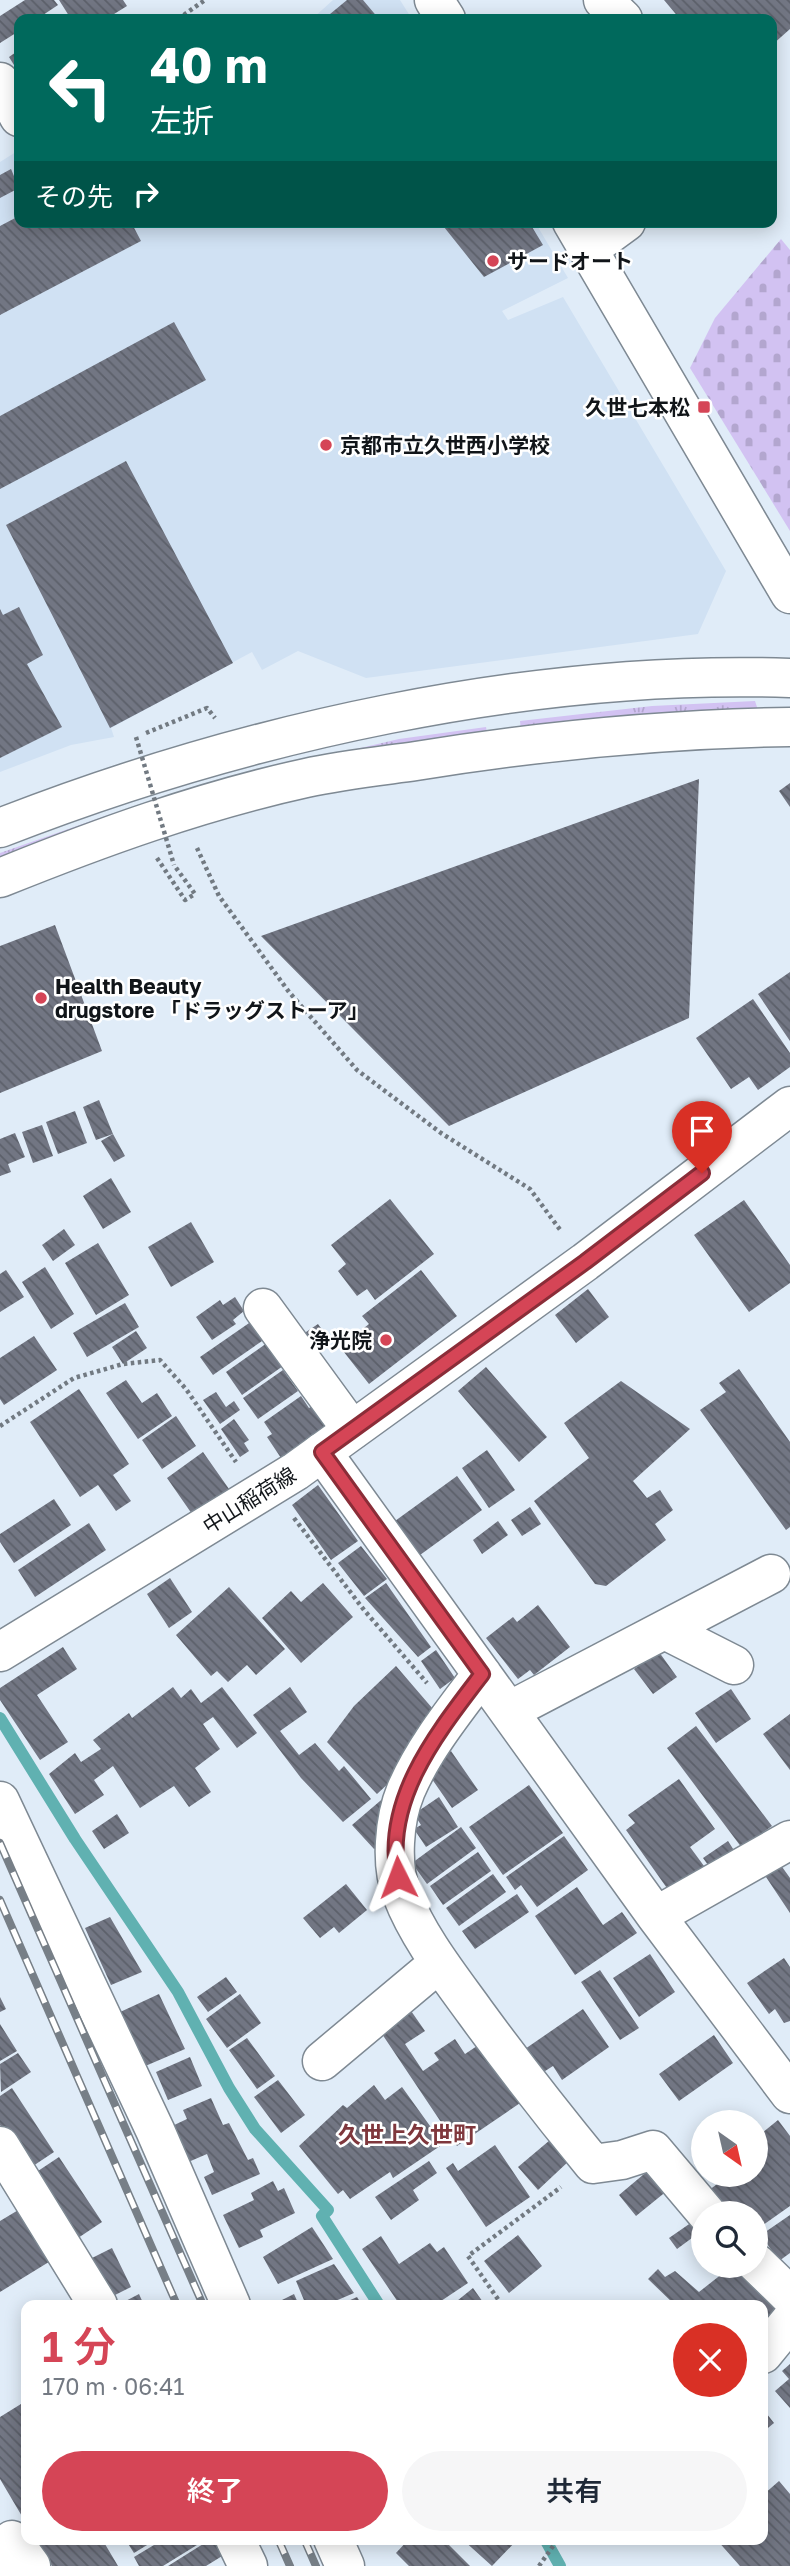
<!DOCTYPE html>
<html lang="ja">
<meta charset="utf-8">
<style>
:root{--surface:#fff;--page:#f6f6f7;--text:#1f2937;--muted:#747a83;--accent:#d54556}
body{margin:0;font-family:"Golos Text","Noto Sans JP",sans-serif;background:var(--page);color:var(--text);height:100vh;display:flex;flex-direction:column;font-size:26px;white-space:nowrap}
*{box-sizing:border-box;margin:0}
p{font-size:23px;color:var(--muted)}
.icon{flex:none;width:38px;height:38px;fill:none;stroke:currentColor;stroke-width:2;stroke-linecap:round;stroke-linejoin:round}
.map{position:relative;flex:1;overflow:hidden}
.details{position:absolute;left:21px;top:2300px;width:747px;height:245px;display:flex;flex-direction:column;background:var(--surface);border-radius:14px;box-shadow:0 4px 18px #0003}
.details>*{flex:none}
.top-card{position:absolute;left:14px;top:14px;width:763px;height:214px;border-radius:14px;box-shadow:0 4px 18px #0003;background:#00695c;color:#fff;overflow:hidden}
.needle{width:46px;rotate:146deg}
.fabs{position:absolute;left:691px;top:2110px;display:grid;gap:14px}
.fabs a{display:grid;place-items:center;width:77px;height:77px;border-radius:50%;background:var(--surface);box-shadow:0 4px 18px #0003;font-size:35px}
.pin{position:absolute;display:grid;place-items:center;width:60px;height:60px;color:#fff;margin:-72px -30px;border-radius:50% 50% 50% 0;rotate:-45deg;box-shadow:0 0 7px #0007}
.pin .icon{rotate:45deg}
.me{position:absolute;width:77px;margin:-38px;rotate:357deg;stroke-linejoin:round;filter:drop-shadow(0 0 5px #0008)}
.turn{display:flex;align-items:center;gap:24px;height:147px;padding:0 21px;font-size:32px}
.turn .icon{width:91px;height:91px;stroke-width:2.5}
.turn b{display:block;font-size:49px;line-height:60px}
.then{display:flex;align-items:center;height:66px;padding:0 21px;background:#0003;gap:14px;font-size:26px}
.round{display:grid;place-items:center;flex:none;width:74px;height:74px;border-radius:37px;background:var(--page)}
.head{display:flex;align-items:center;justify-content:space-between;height:119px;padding:0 21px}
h1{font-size:42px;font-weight:600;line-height:52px;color:var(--accent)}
.button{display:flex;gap:14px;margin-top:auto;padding:14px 21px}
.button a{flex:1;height:80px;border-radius:42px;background:var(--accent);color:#fff;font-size:28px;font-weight:600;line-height:80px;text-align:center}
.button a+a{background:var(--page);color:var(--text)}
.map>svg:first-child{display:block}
</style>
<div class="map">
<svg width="790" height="2566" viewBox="0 0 790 2566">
<defs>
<pattern id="grass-tufts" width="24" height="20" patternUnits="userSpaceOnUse" patternTransform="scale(1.75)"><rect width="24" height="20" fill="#d2c2f2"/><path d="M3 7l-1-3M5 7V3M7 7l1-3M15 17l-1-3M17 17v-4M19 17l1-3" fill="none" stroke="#b3a6cf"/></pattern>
<pattern id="cemetery-stones" width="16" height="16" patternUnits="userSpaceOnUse" patternTransform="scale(1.75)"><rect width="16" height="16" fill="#d2c2f2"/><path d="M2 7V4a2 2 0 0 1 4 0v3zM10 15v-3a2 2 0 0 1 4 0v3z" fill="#b3a6cf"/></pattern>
<pattern id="building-back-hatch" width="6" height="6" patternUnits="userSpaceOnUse" patternTransform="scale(1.75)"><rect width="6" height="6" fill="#727683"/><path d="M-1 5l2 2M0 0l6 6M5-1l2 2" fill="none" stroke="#5c606a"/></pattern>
</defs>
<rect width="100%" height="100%" fill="#e0ecf8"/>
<path fill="#d0e1f3" d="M333,0H400L412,19H312Z
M19,150V222H535L568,278L502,311L508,320L563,297L726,571L698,634L366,678L298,651L262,670L252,652L111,728L114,737L71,745L0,772V162Z"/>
<path fill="url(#grass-tufts)" d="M755,701L758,710L614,717L521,730L520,721L652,706Z
M486,727L487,733L288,765L399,739Z
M114,813L115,821L0,860V853Z"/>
<path fill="url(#cemetery-stones)" d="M781,239L790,250V531L690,368L715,318Z"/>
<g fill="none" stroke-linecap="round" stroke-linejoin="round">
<path stroke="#60b1b1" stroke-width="12" d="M0,1718L75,1839L178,1992L229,2088L255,2129L328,2210L322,2216L379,2305
M545,2539L560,2566"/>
</g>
<path fill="url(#building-back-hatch)" d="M25,0H54L58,5L37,19H19V31L0,43V16Z
M59,0H123L127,6L106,19H71Z
M347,0H363L379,19H324Z
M664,0H790V29L772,45V19H680Z
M19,50V73L9,57Z
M11,169L19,188L0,198V175Z
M19,216V222H131L141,241L0,315V226Z
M440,222H529L543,245L484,277Z
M174,322L206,380L0,489V416Z
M126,461L233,663L110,728L6,525Z
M19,607L43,655L27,664L62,727L0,758V609L3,615Z
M699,779L689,1018L449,1126L261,936Z
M790,783V807L779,791Z
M55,925L102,1051L0,1093V946Z
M790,972V1041L758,994Z
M753,999L790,1053V1067L758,1090L749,1077L731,1089L696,1038Z
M99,1100L113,1134L96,1140L83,1107Z
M75,1111L87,1143L58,1154L46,1122Z
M42,1125L53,1156L33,1163L22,1132Z
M15,1133L25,1157L8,1164L11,1172L0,1176V1139Z
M113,1134L125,1156L114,1162L101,1141Z
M111,1178L131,1212L103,1229L83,1196Z
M390,1199L434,1254L375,1300L367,1289L357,1296L338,1271L346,1264L331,1245Z
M744,1200L790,1265V1283L749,1312L694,1235Z
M191,1222L214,1262L171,1287L148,1247Z
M64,1229L75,1245L53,1261L42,1245Z
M98,1243L129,1295L96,1315L65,1263Z
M45,1267L74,1314L51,1329L22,1282Z
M6,1270L24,1297L0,1312V1274Z
M421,1270L457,1316L369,1384L340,1347L369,1324L362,1316Z
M588,1289L609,1317L576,1343L555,1315Z
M235,1297L244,1311L233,1320L236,1324L212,1340L196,1317L220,1300L223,1305Z
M125,1303L139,1327L87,1357L73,1333Z
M252,1321L265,1339L213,1375L200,1357Z
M318,1324L330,1341L312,1354L300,1336Z
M136,1331L147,1348L123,1364L112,1347Z
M34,1336L57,1370L4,1405L0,1399V1358Z
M267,1343L283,1366L242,1395L226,1372Z
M486,1367L547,1437L519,1462L458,1391Z
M739,1369L790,1442V1527L786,1530L700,1410L726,1392L719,1383Z
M283,1370L298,1391L258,1419L243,1398Z
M126,1380L142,1403L157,1393L172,1416L138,1439L106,1393Z
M621,1381L690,1429L633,1481L647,1498L660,1490L673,1510L655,1524L666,1540L606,1586L595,1584L534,1501L589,1458L564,1423Z
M79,1389L129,1464L113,1475L131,1501L116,1511L98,1485L80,1497L30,1422Z
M216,1392L226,1407L234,1401L240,1410L220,1424L203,1400Z
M301,1396L309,1408L314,1405L330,1429L283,1461L267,1437L272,1434L264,1422Z
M176,1416L196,1446L162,1469L142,1440Z
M234,1419L249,1440L244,1443L249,1451L240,1457L221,1429Z
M487,1450L515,1490L489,1508L462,1468Z
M203,1452L229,1489L192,1514L167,1478Z
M457,1476L482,1510L420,1555L395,1521Z
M318,1485L358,1541L331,1560L292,1505Z
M54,1499L71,1525L14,1563L0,1542V1534Z
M530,1507L541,1524L522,1536L511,1520Z
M498,1521L508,1535L482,1554L473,1540Z
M89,1523L106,1550L35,1597L18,1570Z
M361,1546L387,1579L364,1596L338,1563Z
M170,1578L192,1612L169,1628L147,1594Z
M323,1583L353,1617L301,1663L262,1618L291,1591L301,1602Z
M386,1583L431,1647L418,1657L365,1598Z
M229,1587L285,1649L256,1675L247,1665L228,1682L217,1671L211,1676L176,1635Z
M538,1605L570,1647L534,1675L530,1670L518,1679L486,1638L513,1617L517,1622Z
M63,1647L77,1669L37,1695L68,1742L40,1760L0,1700V1688Z
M436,1650L455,1678L440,1689L421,1661Z
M659,1652L677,1677L653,1694L634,1669Z
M396,1666L433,1709L405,1768L377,1794L327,1742L354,1706Z
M173,1687L181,1698L191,1689L201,1703L222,1687L257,1733L237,1748L213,1717L203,1724L220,1749L195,1768L211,1792L189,1807L174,1786L140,1808L113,1766L94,1780L104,1795L75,1814L49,1774L75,1753L81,1762L101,1749L93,1740L129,1713L132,1718Z
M290,1687L307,1712L280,1731L299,1755L315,1743L339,1771L344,1766L371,1799L343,1822L301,1778L253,1715Z
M731,1689L751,1719L716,1743L695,1713Z
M790,1714V1770L763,1734Z
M696,1726L772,1826L742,1848L667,1748Z
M451,1751L478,1790L452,1808L425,1769Z
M679,1779L715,1829L690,1847L704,1866L669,1891L626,1830L635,1823L628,1815Z
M529,1785L563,1833L503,1875L469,1827Z
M387,1795L383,1843L374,1849L352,1825Z
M439,1797L458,1827L426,1847L414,1829L421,1825L414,1814Z
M117,1814L129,1833L104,1849L92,1831Z
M461,1827L476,1848L427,1884L412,1863Z
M564,1836L588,1870L537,1907L521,1885L515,1890L506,1877Z
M728,1841L737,1855L713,1872L703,1858Z
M478,1852L491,1871L443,1905L430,1886Z
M780,1864L790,1878V1913L764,1874Z
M493,1874L506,1892L459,1926L446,1908Z
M346,1884L367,1910L339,1933L334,1927L320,1938L303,1918Z
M577,1887L603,1925L622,1912L637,1933L575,1975L535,1916Z
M517,1894L529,1912L475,1949L462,1931Z
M110,1917L142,1972L111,1985L85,1928Z
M650,1954L675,1992L639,2017L613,1978Z
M784,1958L790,1967V2021L784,2023L775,2009L769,2014L747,1983Z
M600,1970L639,2028L620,2040L581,1982Z
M226,1977L237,1992L208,2012L197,1997Z
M159,1994L185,2049L143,2067L118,2013Z
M240,1994L261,2023L227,2048L206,2019Z
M0,1997L6,2009L0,2012Z
M409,2008L425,2031L405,2044L423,2071L439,2060L434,2053L455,2039L465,2054L480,2044L526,2099L457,2146L378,2028Z
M583,2009L609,2047L562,2080L553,2066L542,2073L525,2049Z
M0,2024L17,2051L0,2061Z
M714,2035L733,2063L679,2101L659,2074Z
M247,2038L275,2076L257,2089L229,2050Z
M18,2053L31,2072L1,2092L0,2064Z
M190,2057L202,2086L168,2100L156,2072Z
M278,2080L305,2115L281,2133L254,2097Z
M374,2085L385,2100L402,2087L443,2144L393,2178L390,2172L350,2199L343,2190L338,2194L299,2146L343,2105L347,2108Z
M12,2088L54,2152L33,2166L21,2156L0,2125V2096Z
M211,2098L223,2125L229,2123L248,2160L253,2158L260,2174L212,2195L204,2177L214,2172L207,2154L186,2163L170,2127L187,2119L183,2110Z
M778,2120L790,2136V2206L756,2230V2214H724L705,2193L724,2179L722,2175H756V2138Z
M556,2135L570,2160L538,2190L518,2167Z
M495,2145L530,2197L486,2227L446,2168L453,2163L458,2171Z
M59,2157L102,2222L78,2238L35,2173Z
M429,2161L437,2173L413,2190L419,2200L391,2220L375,2197Z
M650,2169L668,2190L636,2216L619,2195Z
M273,2181L278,2191L284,2188L295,2213L260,2230L263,2237L239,2248L223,2215L254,2200L251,2193Z
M25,2206L57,2257L0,2292V2221Z
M790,2215V2253L779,2261L761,2235Z
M695,2220L704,2228V2242L696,2235L677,2249L669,2238Z
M312,2227L333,2259L278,2284L263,2257Z
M518,2235L542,2266L509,2293L484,2261Z
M381,2236L399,2264L430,2243L437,2252L444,2247L468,2283L435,2305H400L362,2249Z
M112,2248L131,2287L109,2298L90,2259Z
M334,2264L354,2293L326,2305H306L296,2281Z
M732,2266H738L784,2307L763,2332V2305H675L648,2279L658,2269L665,2277L675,2271L699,2292Z
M473,2288L485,2305H452Z
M139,2294L144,2305H118Z
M294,2294L299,2305H272Z
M357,2297L362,2305H339Z
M790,2364V2408L775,2391L789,2379L782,2371Z
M21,2404L26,2413V2523L0,2479V2417Z
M763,2409L774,2423L763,2432Z
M779,2481L790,2494V2566H740L716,2539H763V2495Z
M36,2539H102L118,2566H52Z
M125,2539H157L134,2553Z
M164,2539H194L197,2545L163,2566H139L134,2557Z
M211,2539H218L227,2553L206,2566H168Z
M409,2539H443L470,2566H409L396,2553Z
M462,2539H518L492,2566Z"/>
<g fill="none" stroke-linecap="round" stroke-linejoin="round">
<defs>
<path id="minor" d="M603,0L623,19
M0,82L19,117
M589,249L626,222
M263,1308L352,1430
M322,1452L656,1916L790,2094
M665,1630L734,1665
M482,1674C455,1710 424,1748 406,1790C394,1819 390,1865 402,1895C418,1937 449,1976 475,2012C513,2064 552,2114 593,2164L622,2160L653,2150L707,2214
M509,1711L771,1574
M656,1916L790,1840
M322,2061L439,1963
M0,2146L98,2305
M756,2263L790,2296
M763,2354L790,2321
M235,2539L248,2566
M0,2549L12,2540L31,2566"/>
<path id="tertiary" d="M434,0L446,19
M572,222L790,594
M0,828C243,733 529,669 790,678
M0,878C99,838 201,801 306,778C342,770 380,766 416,761C540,741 665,729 790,727
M0,1801L155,2130L231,2305
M333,2539L345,2566"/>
<path id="secondary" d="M0,1652L296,1471L585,1262L790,1106"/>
</defs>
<use href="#minor" stroke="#7e8993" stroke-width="41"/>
<use href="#tertiary" stroke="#7e8993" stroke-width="41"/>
<use href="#secondary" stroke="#7e8993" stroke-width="41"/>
<path stroke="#727a82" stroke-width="4.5" stroke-dasharray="3.5 3.5" stroke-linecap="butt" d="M178,19L205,0
M146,733L207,708L215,718
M197,848L219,896L289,992L357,1070L441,1133L530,1189L561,1231
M157,858L185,900L195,894L174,865
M0,1426L74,1378L123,1364L160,1360L186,1389L236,1462
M294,1518L364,1610L427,1683
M502,2305L468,2256L561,2187
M539,2566L558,2539"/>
<use href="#minor" stroke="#fff" stroke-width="38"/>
<use href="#tertiary" stroke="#fff" stroke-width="38"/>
<use href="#secondary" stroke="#fff" stroke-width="38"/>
<defs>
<path id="rail" d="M0,1843L203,2305
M0,1900L177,2305
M278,2539L290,2566
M304,2539L316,2566"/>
</defs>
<use href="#rail" stroke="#777f87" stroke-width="8"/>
<use href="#rail" stroke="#fff" stroke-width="5" stroke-dasharray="16" stroke-linecap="butt"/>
<path stroke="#727a82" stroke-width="4.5" stroke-dasharray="3.5 3.5" stroke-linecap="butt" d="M136,737L174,865"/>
</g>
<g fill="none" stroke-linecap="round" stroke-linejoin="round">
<defs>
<path id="route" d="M398,1877C383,1799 438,1732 482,1674L322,1452L585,1262L702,1173"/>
</defs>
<use href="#route" stroke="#8a2d38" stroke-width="18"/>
<use href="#route" stroke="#d54556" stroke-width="12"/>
</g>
<g fill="#d54556" stroke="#fff" stroke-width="2.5">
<circle cx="493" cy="261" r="7"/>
<rect x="697" y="400" width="14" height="14" rx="3.5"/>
<circle cx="326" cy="445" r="7"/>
<circle cx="41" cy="998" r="7"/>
<circle cx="386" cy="1340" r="7"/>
</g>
<g text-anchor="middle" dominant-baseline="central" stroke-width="5" stroke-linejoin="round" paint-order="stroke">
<g font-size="21" font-weight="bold" fill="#111519" stroke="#fff" text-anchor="start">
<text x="507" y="261">サードオート</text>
<text x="690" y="407" text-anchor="end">久世七本松</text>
<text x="340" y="445">京都市立久世西小学校</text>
<text x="55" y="986">Health Beauty<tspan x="55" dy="24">drugstore 「ドラッグストーア」</tspan></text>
<text x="372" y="1340" text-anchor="end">浄光院</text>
</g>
<g font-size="21" fill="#111519" stroke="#fff">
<text transform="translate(249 1500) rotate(-32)">中山稲荷線</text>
</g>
<g font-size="23" font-weight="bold" fill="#7f373c" stroke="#fff">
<text x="407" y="2134">久世上久世町</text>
</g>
</g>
</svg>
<div class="fabs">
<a><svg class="needle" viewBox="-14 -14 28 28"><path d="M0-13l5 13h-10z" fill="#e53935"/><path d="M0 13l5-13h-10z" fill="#747a83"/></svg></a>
<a><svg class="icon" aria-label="search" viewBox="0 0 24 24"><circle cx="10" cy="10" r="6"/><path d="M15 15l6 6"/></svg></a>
</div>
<div class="pin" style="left:702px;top:1173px;background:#d93025"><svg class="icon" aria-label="arrive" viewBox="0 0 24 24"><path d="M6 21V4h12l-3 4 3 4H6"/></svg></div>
<svg class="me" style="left:398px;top:1877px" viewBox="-20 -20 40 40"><path d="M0-17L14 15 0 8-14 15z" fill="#d54556" stroke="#fff" stroke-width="4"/></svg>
<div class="top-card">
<div class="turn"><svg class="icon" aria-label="left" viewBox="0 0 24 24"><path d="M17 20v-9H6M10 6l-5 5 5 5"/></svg><div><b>40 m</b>左折</div></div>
<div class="then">その先<svg class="icon" aria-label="right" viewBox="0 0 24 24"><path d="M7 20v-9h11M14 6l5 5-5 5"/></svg></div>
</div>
<section class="details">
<div class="head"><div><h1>1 分</h1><p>170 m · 06:41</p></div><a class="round" style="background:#d93025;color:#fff"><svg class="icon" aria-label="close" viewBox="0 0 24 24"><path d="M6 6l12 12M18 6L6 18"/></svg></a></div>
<div class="button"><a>終了</a><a>共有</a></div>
</section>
</div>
